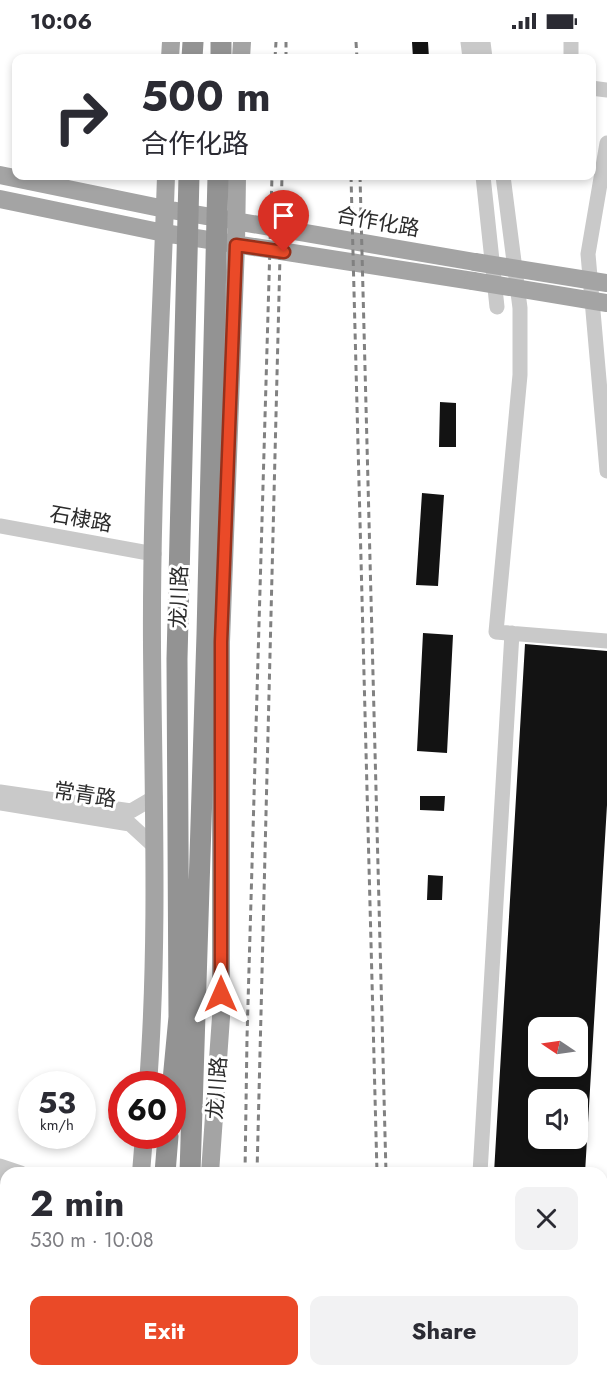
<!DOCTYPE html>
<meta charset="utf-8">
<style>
:root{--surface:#fff;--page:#f2f2f3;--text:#2b2b33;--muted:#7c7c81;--accent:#ea4a28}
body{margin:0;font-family:Jost,"Noto Sans SC",sans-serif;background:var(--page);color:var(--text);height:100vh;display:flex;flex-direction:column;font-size:22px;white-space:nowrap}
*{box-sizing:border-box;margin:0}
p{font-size:20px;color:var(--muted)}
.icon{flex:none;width:33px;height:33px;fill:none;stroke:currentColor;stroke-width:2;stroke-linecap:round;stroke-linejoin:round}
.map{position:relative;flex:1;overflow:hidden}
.side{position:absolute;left:0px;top:1125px;width:608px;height:210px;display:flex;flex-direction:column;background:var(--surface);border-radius:18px 18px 0 0;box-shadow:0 3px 9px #0003}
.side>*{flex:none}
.top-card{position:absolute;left:12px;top:12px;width:584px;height:126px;border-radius:12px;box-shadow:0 3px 9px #0003;background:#fff;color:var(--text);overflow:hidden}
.needle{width:39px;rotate:283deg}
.tools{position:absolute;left:528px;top:975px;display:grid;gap:12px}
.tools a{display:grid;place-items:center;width:60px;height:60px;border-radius:12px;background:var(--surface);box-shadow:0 3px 9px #0003;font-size:30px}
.speed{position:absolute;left:18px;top:1029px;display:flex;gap:12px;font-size:30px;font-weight:700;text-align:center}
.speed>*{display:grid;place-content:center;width:78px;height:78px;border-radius:50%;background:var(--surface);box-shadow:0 3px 9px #0003;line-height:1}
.speed small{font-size:15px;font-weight:400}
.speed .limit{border:9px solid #d22;background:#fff;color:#111}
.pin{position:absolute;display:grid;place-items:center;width:51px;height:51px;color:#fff;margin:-62px -26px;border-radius:50% 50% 50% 0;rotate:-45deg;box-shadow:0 0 6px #0007}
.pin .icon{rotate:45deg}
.me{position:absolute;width:66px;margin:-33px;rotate:0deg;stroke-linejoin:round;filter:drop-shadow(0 0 4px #0008)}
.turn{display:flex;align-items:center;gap:21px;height:126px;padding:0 30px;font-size:27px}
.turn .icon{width:78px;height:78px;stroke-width:2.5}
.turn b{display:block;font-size:42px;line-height:51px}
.round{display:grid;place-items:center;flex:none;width:63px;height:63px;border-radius:12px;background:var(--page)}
.summary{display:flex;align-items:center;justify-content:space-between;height:102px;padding:0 30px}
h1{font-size:36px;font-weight:700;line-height:45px}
.cta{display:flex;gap:12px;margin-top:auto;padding:12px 30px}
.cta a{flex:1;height:69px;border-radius:12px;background:var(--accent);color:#fff;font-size:24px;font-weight:700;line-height:69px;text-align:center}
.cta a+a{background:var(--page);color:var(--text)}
.status{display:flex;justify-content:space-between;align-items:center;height:42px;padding:0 30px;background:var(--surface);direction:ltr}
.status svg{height:16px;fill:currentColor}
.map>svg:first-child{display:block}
</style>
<div class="status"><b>10:06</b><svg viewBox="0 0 49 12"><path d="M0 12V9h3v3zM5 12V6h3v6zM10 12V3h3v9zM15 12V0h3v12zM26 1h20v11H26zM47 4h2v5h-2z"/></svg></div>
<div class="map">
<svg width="607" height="1335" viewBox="0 0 607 1335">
<rect width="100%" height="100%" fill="#fff"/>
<path fill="#131313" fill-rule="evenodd" d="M412,0H428L429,16H413Z
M440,360L456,361V405H439Z
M422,451L444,453L438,544L416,543Z
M423,591L453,593L447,711L417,709Z
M525,602L607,609V763L585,1131H494ZM538,986H578V1024H538ZM538,1058H578V1096H538Z
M420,754H445L444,769L420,768Z
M428,833L443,834L442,858H427Z"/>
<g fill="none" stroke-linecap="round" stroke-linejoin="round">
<path stroke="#c9c9c9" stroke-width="15" d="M468,0L470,16
M483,0L485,16
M571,16V0
M591,46L607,48
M607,101L588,212L607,429
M483,134L497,265
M503,134L520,266V333L496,590L607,599
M0,484L154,512
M0,750L131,769L155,755
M0,761L130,782L155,805
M0,1124L21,1131
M480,1131L512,591
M0,1137L6,1139
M569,1329L583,1335"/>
<path stroke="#a4a4a4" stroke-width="18" d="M170,16L171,0
M241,16L242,0
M0,133L165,167L475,220
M0,157L164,191L473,239
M148,1042C159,897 153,750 152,604C151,447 161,290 166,134
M141,1131L144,1094
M210,1131L221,975V600L236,203L237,134
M113,1335L115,1329
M181,1335L182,1329"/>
<path stroke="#939393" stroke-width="21" d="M192,16L193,0
M221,16V0
M172,1049L179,975L177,617L189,134
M165,1131L168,1094
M190,1131L207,592L218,134
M133,1335L134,1329
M157,1335L158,1329"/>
<path stroke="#818181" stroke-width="3" stroke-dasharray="6 4.5" stroke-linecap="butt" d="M356,0L357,16
M275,16L276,0
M286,16V0
M351,134L377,1131
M360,134L386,1131
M245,1131L247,996L272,134
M257,1131L282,134
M382,1329V1335
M391,1329V1335
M242,1335V1329
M254,1335V1329"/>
<path stroke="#a4a4a4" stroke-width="18" d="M475,220L607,241
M473,239L607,261"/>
</g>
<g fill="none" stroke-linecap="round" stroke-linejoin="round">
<defs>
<path id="route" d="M221,952V600L236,203L284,210"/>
</defs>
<use href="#route" stroke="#98301a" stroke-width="15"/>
<use href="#route" stroke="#ea4a28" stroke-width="10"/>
</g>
<g text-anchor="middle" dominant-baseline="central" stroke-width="6" stroke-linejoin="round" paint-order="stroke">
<g font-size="21" fill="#2c2c2c" stroke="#fff">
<text transform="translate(378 180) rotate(10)">合作化路</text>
<text transform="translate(81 477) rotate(10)">石棣路</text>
<text transform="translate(179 555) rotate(-88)">龙川路</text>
<text transform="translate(85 753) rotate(9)">常青路</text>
<text transform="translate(217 1046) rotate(-86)">龙川路</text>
</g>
</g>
</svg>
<div class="tools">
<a><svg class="needle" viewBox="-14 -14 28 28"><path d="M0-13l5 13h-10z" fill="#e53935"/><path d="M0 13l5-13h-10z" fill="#7c7c81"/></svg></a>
<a><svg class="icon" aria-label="sound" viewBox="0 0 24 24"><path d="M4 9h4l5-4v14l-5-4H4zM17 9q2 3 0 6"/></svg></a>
</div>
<div class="speed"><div>53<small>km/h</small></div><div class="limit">60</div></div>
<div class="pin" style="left:284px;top:210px;background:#d93025"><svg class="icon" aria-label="arrive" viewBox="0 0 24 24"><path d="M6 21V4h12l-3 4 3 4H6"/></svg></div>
<svg class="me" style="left:221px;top:952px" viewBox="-20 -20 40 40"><path d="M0-17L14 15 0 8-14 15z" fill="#ea4a28" stroke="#fff" stroke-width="4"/></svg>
<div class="top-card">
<div class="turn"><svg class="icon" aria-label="right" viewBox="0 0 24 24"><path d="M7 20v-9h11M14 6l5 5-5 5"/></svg><div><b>500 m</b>合作化路</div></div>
</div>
<section class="side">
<div class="summary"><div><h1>2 min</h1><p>530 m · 10:08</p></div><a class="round"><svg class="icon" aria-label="close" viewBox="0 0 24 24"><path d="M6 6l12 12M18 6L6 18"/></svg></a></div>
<div class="cta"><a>Exit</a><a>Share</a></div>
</section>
</div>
